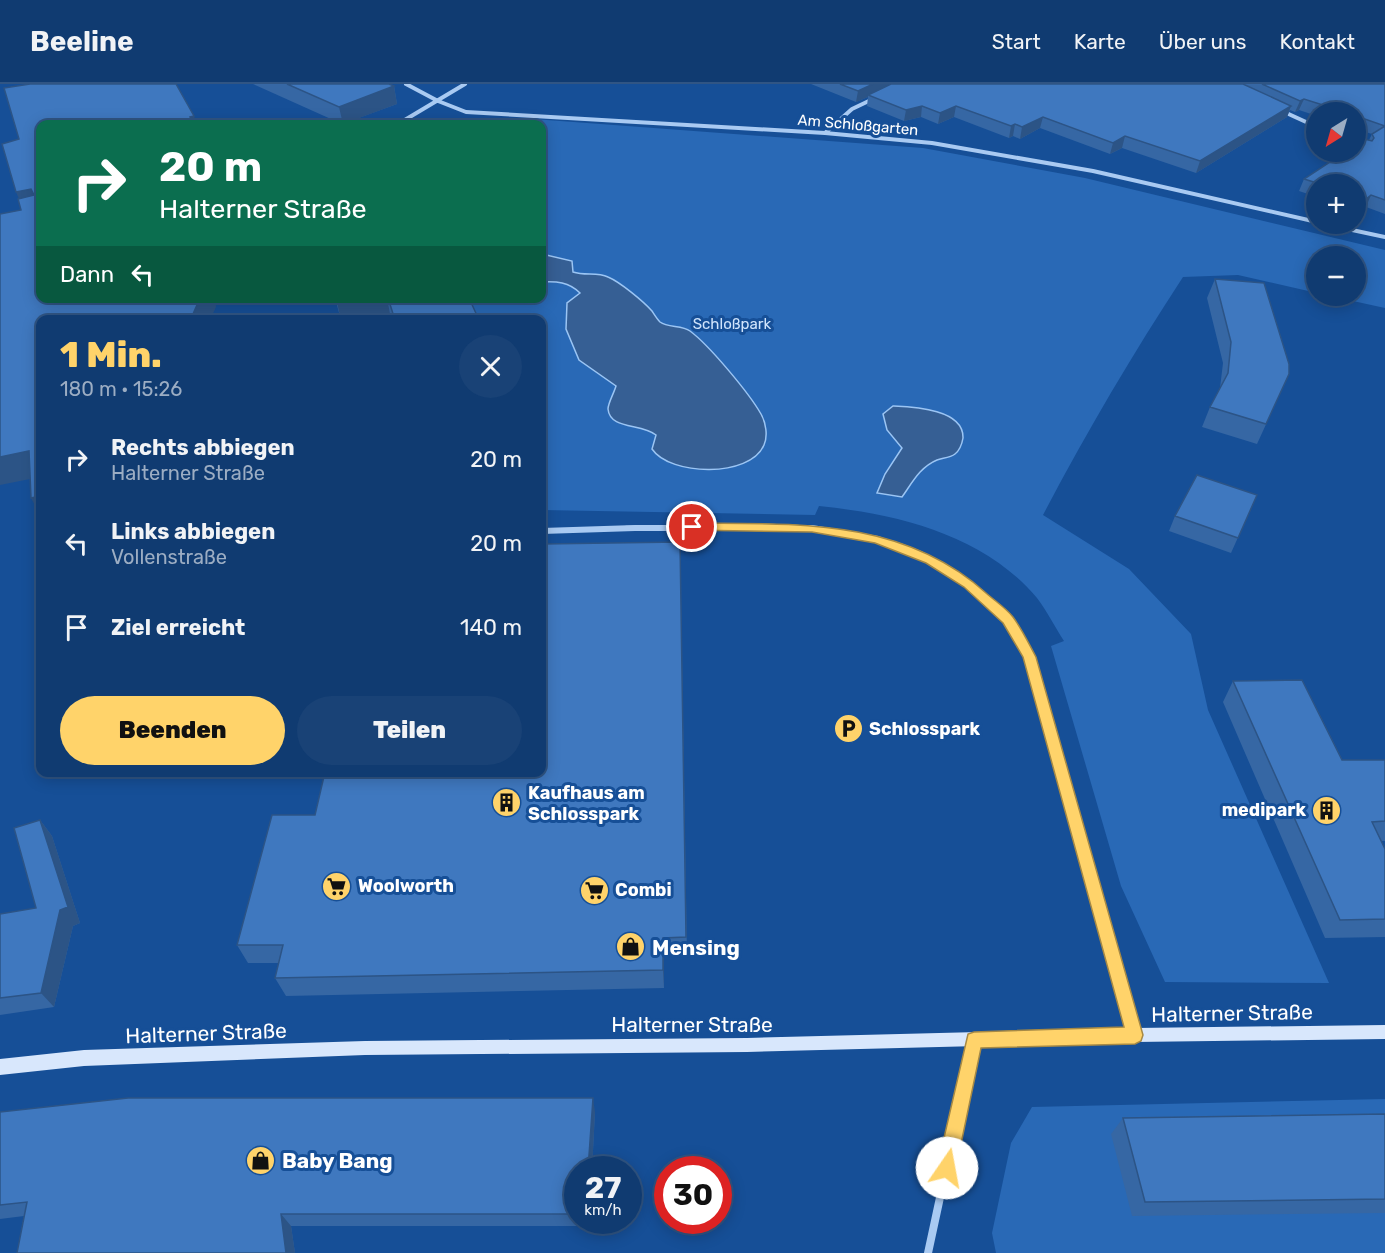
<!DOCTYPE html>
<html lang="de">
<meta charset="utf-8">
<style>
:root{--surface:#103b71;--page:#194276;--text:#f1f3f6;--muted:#9cadc3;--line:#305584;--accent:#ffd36a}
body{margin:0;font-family:Rubik,sans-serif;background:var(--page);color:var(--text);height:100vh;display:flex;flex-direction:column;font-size:22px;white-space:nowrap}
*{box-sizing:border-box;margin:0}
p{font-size:20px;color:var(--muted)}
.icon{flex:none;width:33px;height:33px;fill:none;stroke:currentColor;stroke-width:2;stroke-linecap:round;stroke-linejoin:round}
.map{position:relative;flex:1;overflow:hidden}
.side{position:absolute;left:36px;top:231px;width:510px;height:462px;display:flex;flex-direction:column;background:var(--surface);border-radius:12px;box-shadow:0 3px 15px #0003,0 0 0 2px var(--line)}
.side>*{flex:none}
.banner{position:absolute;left:36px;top:36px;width:510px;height:183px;border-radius:12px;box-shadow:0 3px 15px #0003,0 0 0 2px var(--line);background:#0b6e4f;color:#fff;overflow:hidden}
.needle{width:39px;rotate:217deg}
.tools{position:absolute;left:1306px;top:18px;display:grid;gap:12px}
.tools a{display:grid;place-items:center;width:60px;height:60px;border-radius:50%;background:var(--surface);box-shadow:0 3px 15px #0003,0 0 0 2px var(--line);font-size:30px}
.speed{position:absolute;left:564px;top:1072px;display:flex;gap:12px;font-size:30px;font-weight:700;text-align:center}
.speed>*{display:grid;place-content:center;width:78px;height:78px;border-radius:50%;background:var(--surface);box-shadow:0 3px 15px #0003,0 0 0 2px var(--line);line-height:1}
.speed small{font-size:15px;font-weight:400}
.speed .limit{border:9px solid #d22;background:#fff;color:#111}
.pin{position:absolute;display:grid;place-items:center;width:51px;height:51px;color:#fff;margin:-26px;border:3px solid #fff;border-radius:50%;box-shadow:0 2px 6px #0007}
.me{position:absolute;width:66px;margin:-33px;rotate:12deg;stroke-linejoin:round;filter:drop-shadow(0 0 4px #0008)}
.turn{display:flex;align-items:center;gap:21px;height:126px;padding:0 24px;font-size:27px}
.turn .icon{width:78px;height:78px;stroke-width:2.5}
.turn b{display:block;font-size:42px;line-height:51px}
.then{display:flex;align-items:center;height:57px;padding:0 24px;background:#0003;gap:12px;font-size:22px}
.round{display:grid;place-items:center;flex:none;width:63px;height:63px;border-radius:32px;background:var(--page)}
.overview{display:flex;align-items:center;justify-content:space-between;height:102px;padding:0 24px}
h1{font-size:36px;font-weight:800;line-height:45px;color:var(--accent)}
.cta{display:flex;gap:12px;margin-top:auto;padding:12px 24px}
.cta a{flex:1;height:69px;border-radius:36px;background:var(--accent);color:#111;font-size:24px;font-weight:800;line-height:69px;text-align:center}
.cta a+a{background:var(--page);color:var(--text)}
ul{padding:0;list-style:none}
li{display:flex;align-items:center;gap:18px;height:84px;padding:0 24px}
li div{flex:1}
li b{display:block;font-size:22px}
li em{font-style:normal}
header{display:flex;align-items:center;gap:36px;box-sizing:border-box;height:84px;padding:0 30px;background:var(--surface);border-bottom:2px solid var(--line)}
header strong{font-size:28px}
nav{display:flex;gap:33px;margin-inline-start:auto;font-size:21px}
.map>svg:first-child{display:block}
</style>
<header>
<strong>Beeline</strong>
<nav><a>Start</a><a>Karte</a><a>Über uns</a><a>Kontakt</a></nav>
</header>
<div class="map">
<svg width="1385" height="1169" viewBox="0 0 1385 1169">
<rect width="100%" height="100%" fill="#164f97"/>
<path fill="#2969b6" d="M520,34L923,64L1085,94L1385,166V224L1330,212H1356V172H1317V209L1238,191L1183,193C1132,271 1086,349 1043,431L1129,485L1191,550L1208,626L1329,899L1165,898L1121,802L1051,562L1064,557C1055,543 1047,527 1037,514C984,451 898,430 819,422L815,431L542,426V236H361L462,217L461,215L542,214V40H482Z
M1385,1015V1169H996L992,1149L1011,1059L1032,1023Z"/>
<path fill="#365f94" stroke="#9bc5f4" stroke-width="1.5" d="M542,170L572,177L573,188C585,192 597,188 608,193C620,198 643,217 652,227C654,230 657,235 660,238C668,244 682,241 690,247C709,261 749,309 761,330C766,339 768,352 764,361C750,394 670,392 652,365L656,351C641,339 610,346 608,325C608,319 614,309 616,302L579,276L566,245L567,219L580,209C569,198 556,197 542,198Z
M893,322C914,323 964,325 963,354C962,360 960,366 955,370C950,374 942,374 937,376C920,383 912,399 902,413L877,409L885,390L902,364L887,346L883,330Z"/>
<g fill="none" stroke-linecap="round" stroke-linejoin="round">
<path stroke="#a9caf2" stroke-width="4" d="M406,0L438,17L466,28L825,49L932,59L1093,87L1317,138
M1282,27L1317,43
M398,40L465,0
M825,49L852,25L873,15
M1324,140L1385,153"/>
<path stroke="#a9caf2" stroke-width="4.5" d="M626,444H814"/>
<path stroke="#a9caf2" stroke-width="6" d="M542,447L635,444H812L878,455L930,476L968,500L1008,536L1030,573L1082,763"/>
<path stroke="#a9caf2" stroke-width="8" d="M1082,761L1134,950
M928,1169L974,956"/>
<path fill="#d8e7fc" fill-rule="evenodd" d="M1385,941V955L1135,958L747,968L365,971L84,982L0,991V975L84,966L365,957L747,954L1135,944Z"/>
</g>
<path fill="#3667a4" d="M253,0H389L394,2L397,20L342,40Z
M811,0H1385V130L1366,123L1361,127L1356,126V100H1317V113L1299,107L1304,95L1369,56L1372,50L1356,45V28H1317V32L1299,26L1295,28L1290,26L1287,33L1196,89L1122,64L1110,70L1040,44L1020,55L1013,52L1009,54L954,33L938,40L921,33L904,37L867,22L868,13L856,18Z
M1215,195L1289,290L1257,360L1202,343L1210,323L1220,304L1223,279L1207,214Z
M335,214H469L479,236H392L390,230L351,236H341Z
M1257,411L1231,469L1169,447L1175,432Z
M680,458L687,872H664V904L286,912L275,894L279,879H248L237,861L315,731Z
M1233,597L1342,676H1385V757H1381L1385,765V853L1325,854L1223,618Z
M40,736L52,752L80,839L73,842L54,923L0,931V830L36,824Z
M0,1028H595L592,1086H578V1137H589L588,1142H291L295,1169H17L24,1132L0,1135Z
M1385,1030V1129L1132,1132L1111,1050L1123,1034Z"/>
<path fill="#2c5486" d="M873,0H895L868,11V13L856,18L858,7Z
M394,2L397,20L343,40L339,23Z
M1304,15L1299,26L1295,28L1300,17Z
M922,22L921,33L904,37L906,26Z
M956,22L954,33L938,40L940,29Z
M1291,22L1287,33L1196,89L1200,77Z
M194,32L197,40H193L190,33Z
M1043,33L1040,44L1020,55L1022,43Z
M1015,40L1013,52L1009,54L1011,42Z
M1125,52L1122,64L1110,70L1113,59Z
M31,105L40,128L26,131L16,108Z
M1371,111L1366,123L1361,127L1366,115Z
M200,214H215L216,223L210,236L193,230Z
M336,214H387L390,230L351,236H341Z
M29,367L40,393L0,401V373Z
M40,412V431L31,414Z
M40,736L52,752L80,839L73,842L54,923L41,909Z
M663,854L664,872V904L663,886Z
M593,1014L595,1028L592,1086H588Z
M281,1130L291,1142L295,1169H286Z"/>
<path fill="#3f78bf" stroke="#2c5486" stroke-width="1.5" d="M30,0H176L194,32L190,33L194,40H40V214H200L193,230L213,236H40V412L31,414L29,367L0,373V130L21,126L18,115L34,111L31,105L16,108L2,60L19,55L4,4Z
M287,0H389L394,2L339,23Z
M840,0H873L858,7Z
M891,0H1243L1291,22L1200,77L1125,52L1113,59L1043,33L1022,43L1015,40L1011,42L956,22L940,29L922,22L906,26L868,11Z
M1262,0H1385V116L1371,111L1366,115L1356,113V100H1320L1304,95L1345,68H1356V61L1364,55L1372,57L1374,54L1372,50L1385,42L1356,32V28H1345L1304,15L1300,17Z
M1215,195L1264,199L1289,280V290L1266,340L1210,323L1228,289L1231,258Z
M388,214H469L479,236H395Z
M1197,391L1257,411L1238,454L1175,432Z
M680,458L686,853L663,854V886L275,894L283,861H237L272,731H315L325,688H542V460Z
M1302,596L1342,676H1385V737L1372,738L1385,765V835L1340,836L1233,597Z
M40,736L68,823L60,826L41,909L0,914V830L36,824L14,744Z
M128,1014H593L588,1086H578V1130H281L286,1169H17L27,1118L0,1121V1028Z
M1385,1030V1115L1145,1118L1123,1034Z"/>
<path fill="#ffd36a" stroke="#a68945" stroke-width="1.5" d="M692,439C796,440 903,434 986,509C995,517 1006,524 1013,533C1022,545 1029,560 1036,573L1143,951L1141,957L1135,960L981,964L956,1084L954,1090L947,1093L940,1090L937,1084L968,950L974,948L1124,943L1023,573L1003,539L964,503L926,479L875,459L812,448L687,446V440Z"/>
<defs>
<symbol id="parking-disc" viewBox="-11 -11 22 22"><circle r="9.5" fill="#ffd36a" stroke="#164f97"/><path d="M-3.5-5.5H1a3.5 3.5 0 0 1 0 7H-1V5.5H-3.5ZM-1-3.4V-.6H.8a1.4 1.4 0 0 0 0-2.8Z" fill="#111"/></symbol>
<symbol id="building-disc" viewBox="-11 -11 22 22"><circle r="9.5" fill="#ffd36a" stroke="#164f97"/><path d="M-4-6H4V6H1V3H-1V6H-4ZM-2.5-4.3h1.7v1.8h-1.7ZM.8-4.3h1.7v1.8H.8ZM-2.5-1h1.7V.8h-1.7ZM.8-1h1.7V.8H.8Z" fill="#111"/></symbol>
<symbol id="supermarket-disc" viewBox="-11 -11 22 22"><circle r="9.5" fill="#ffd36a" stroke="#164f97"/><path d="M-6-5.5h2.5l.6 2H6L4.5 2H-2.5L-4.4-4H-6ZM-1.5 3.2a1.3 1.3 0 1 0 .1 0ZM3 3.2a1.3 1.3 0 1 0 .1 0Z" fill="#111"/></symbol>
<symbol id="shop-disc" viewBox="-11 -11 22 22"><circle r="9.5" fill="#ffd36a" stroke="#164f97"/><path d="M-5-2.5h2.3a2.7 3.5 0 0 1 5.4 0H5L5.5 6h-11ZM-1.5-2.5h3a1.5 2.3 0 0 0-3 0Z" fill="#111"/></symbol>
</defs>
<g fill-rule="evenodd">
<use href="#parking-disc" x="832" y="628" width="33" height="33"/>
<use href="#building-disc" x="490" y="702" width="33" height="33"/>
<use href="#building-disc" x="1310" y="710" width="33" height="33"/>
<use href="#supermarket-disc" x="320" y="786" width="33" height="33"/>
<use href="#supermarket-disc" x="578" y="790" width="33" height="33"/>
<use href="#shop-disc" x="614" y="846" width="33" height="33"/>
<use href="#shop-disc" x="244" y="1060" width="33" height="33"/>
</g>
<g text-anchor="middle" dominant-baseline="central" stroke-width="6" stroke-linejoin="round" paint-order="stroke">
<g font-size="15" fill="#fff" stroke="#164f97">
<text transform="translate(858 41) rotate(5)">Am Schloßgarten</text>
</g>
<g font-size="15" fill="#d0e4fc" stroke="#164f97">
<text x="732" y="240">Schloßpark</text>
</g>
<g font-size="18" font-weight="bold" fill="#fff" stroke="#164f97" text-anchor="start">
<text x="869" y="645">Schlosspark</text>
<text x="528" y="709">Kaufhaus am<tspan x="528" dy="21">Schlosspark</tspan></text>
<text x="1306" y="726" text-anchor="end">medipark</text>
<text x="358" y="802">Woolworth</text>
<text x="615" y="806">Combi</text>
</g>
<g font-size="21" font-weight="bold" fill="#fff" stroke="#164f97" text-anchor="start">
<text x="652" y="863">Mensing</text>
<text x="282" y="1076">Baby Bang</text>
</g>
<g font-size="21" fill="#fff" stroke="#164f97">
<text transform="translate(1232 929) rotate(-1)">Halterner Straße</text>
<text x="692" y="940">Halterner Straße</text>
<text transform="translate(206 949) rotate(-2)">Halterner Straße</text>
</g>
</g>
</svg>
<div class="tools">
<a><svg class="needle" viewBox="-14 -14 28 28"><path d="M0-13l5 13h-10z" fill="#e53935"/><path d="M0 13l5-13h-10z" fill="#9cadc3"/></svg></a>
<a>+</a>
<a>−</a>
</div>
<div class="speed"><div>27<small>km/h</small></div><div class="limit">30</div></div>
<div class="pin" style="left:692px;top:443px;background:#d93025"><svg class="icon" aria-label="arrive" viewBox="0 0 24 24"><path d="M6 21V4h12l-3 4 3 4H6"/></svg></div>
<svg class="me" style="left:947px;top:1084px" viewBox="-20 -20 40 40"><circle r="19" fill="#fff"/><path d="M0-13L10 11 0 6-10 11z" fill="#ffd36a"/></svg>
<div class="banner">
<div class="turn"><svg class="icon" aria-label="right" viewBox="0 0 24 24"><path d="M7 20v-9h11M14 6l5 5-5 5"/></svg><div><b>20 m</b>Halterner Straße</div></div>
<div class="then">Dann<svg class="icon" aria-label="left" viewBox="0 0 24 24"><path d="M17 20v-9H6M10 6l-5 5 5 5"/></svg></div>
</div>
<section class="side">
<div class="overview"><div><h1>1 Min.</h1><p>180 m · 15:26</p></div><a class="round"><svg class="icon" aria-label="close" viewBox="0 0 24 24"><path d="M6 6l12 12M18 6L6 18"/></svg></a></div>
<ul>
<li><svg class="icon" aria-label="right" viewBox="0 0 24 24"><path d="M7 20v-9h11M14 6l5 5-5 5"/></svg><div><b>Rechts abbiegen</b><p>Halterner Straße</p></div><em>20 m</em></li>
<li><svg class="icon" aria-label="left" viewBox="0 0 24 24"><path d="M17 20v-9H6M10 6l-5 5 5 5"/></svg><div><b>Links abbiegen</b><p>Vollenstraße</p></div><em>20 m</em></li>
<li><svg class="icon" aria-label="arrive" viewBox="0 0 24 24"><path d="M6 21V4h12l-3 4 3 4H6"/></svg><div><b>Ziel erreicht</b></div><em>140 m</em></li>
</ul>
<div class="cta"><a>Beenden</a><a>Teilen</a></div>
</section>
</div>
